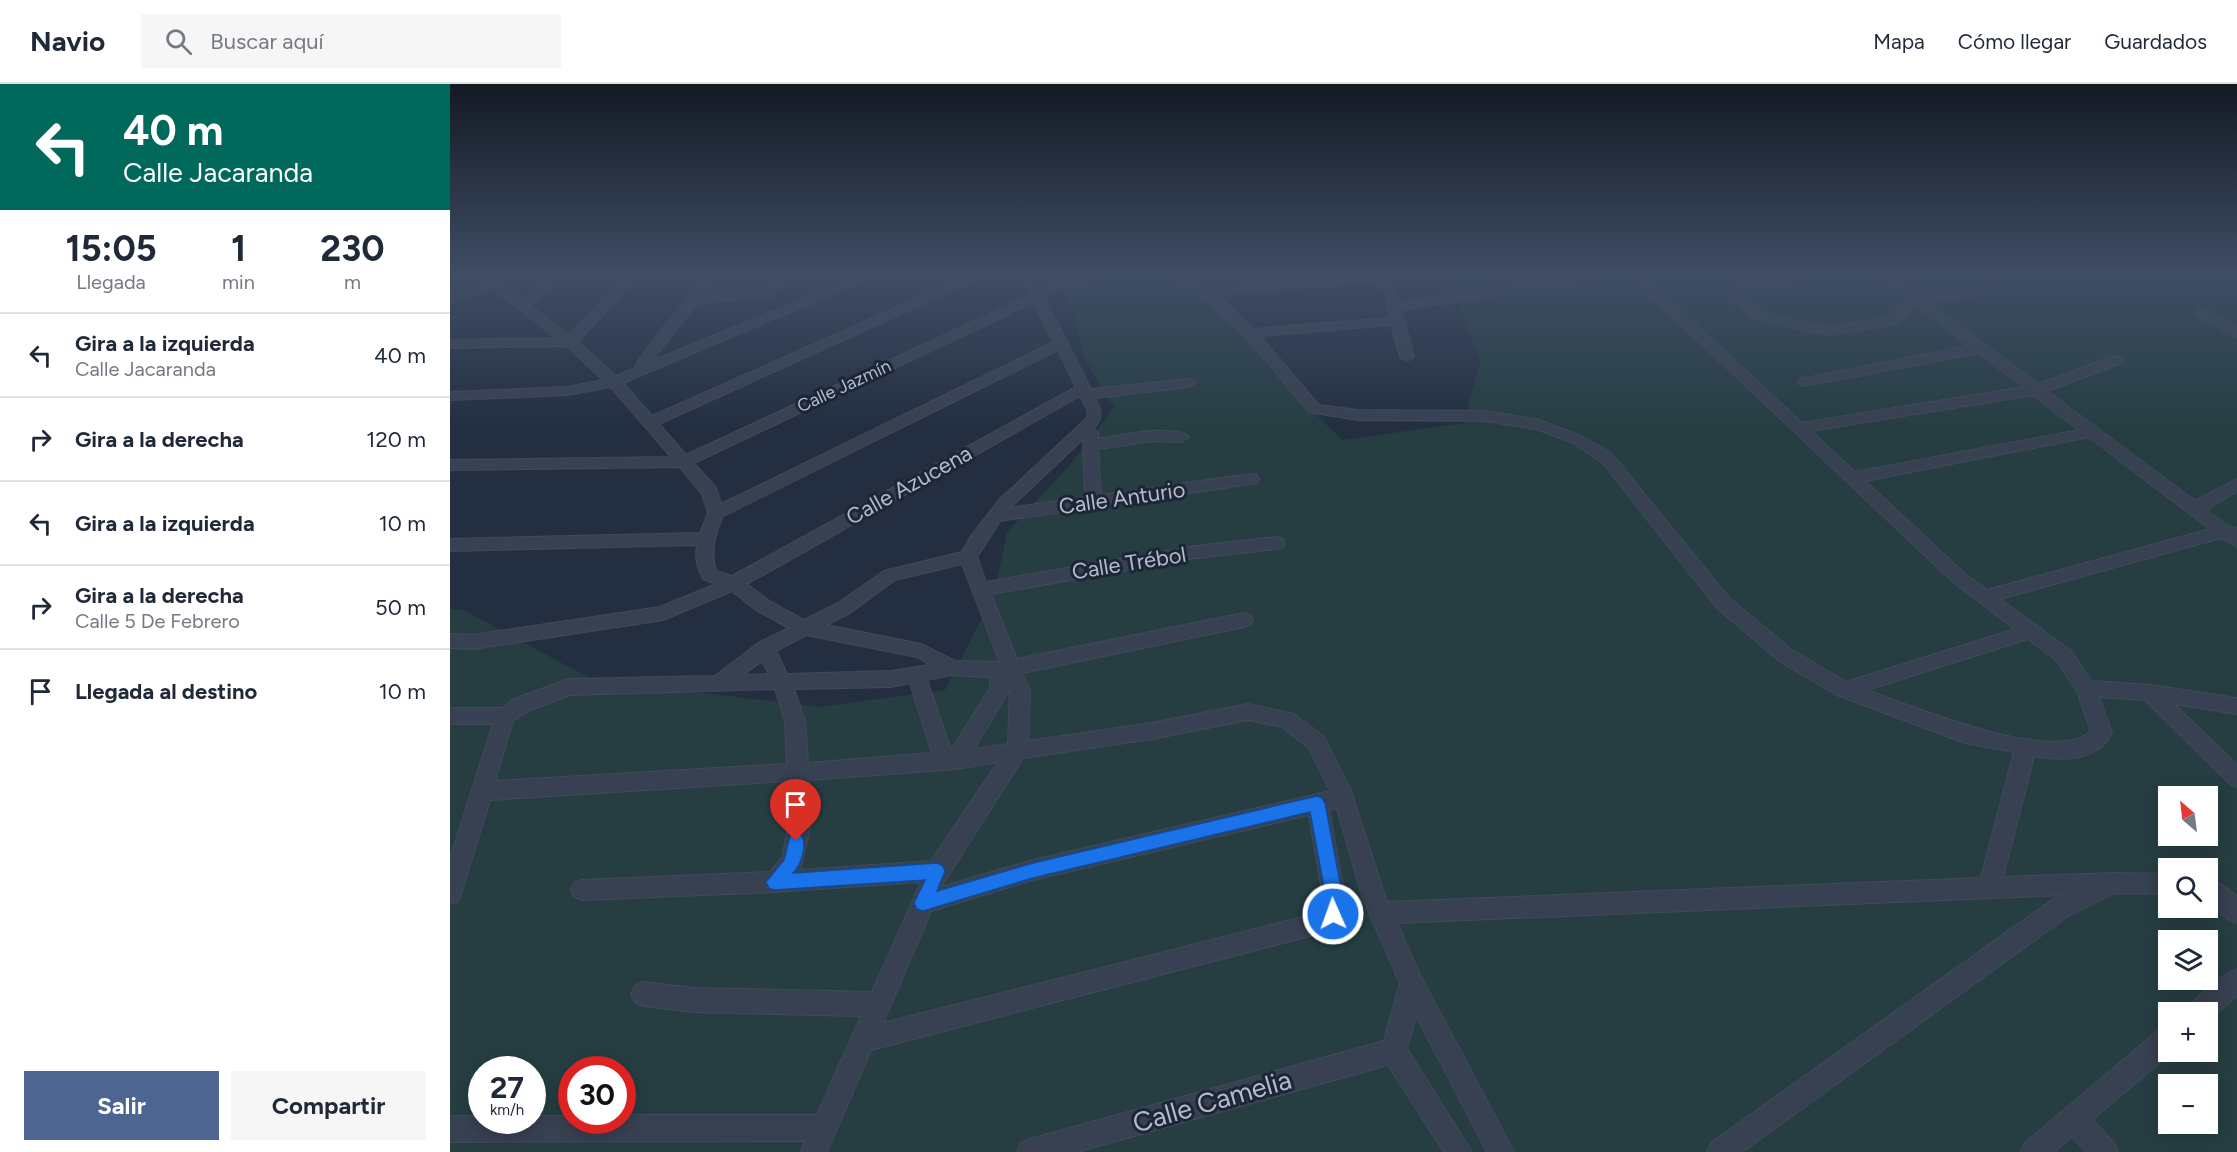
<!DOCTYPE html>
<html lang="es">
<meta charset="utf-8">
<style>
:root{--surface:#fff;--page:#f6f6f7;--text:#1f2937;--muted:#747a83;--line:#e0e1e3;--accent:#4d6591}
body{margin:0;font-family:Figtree,sans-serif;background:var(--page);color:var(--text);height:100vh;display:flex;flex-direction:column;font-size:22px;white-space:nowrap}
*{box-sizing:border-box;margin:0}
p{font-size:20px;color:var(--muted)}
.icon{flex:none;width:33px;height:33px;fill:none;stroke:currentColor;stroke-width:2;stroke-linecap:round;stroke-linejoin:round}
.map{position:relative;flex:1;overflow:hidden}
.side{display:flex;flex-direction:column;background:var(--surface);width:450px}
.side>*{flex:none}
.hud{background:#00695c;color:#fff;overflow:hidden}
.needle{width:39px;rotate:332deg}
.controls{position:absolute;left:1708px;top:702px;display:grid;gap:12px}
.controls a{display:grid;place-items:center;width:60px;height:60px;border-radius:0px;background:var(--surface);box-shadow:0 3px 15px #0003;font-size:30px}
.speed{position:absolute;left:18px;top:972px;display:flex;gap:12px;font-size:30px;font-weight:700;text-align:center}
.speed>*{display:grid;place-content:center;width:78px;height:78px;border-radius:50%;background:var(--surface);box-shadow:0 3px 15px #0003;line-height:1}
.speed small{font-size:15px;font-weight:400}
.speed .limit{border:9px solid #d22;background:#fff;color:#111}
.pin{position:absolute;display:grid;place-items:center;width:51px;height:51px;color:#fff;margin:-62px -26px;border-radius:50% 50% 50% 0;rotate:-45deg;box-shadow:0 0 6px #0007}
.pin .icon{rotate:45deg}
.me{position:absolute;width:66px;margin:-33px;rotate:358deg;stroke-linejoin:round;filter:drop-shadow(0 0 4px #0008)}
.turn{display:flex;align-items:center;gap:21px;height:126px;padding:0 24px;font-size:27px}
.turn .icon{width:78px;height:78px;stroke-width:2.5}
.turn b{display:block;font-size:42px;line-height:51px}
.eta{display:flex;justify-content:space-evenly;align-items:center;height:102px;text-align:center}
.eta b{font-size:36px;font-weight:700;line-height:42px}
.button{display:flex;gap:12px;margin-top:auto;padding:12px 24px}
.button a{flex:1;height:69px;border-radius:0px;background:var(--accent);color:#fff;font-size:24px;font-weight:700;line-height:69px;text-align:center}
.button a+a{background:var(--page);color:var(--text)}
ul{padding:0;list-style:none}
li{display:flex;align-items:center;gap:18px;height:84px;padding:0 24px;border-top:2px solid var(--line)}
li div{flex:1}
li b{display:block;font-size:22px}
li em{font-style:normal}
header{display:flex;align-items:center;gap:36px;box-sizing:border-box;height:84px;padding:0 30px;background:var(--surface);border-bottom:2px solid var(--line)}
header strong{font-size:28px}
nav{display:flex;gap:33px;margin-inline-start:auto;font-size:21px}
.search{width:420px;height:54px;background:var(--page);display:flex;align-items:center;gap:15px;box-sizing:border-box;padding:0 21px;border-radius:0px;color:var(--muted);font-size:22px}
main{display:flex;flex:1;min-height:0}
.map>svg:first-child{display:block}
</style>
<header>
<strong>Navio</strong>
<div class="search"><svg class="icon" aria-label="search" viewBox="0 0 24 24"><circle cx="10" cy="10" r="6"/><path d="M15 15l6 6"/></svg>Buscar aquí</div>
<nav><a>Mapa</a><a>Cómo llegar</a><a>Guardados</a></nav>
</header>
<main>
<section class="side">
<div class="hud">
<div class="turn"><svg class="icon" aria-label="left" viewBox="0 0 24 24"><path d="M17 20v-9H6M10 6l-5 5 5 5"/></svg><div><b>40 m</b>Calle Jacaranda</div></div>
</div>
<div class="eta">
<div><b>15:05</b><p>Llegada</p></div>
<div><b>1</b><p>min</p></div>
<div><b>230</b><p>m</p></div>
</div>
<ul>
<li><svg class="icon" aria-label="left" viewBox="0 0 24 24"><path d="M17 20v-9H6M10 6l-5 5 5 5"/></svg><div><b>Gira a la izquierda</b><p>Calle Jacaranda</p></div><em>40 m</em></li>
<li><svg class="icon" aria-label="right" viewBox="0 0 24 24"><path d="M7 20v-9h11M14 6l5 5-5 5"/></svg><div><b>Gira a la derecha</b></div><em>120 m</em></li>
<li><svg class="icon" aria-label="left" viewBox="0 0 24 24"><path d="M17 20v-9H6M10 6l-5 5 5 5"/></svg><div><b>Gira a la izquierda</b></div><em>10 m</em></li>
<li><svg class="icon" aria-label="right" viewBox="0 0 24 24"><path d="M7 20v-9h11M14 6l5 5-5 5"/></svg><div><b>Gira a la derecha</b><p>Calle 5 De Febrero</p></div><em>50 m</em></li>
<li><svg class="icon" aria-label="arrive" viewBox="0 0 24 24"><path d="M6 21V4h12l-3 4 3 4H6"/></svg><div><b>Llegada al destino</b></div><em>10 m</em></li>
</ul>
<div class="button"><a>Salir</a><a>Compartir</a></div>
</section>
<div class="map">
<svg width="1787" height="1068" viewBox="0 0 1787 1068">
<rect width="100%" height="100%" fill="#232f41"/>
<path fill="#263e42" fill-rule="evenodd" d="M613,192H721L759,210L792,248L824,289L892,356L1014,339L1030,278L999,192H1787V1068H0V525L14,526L141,595L369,623L495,606L544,511L557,448L619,382L664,323L635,275ZM1719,712H1758V752H1719ZM1719,784H1758V824H1719ZM1719,856H1758V896H1719ZM1719,928H1758V968H1719ZM32,986H82V1036H32ZM122,986H172V1036H122ZM1719,1000H1758V1040H1719Z"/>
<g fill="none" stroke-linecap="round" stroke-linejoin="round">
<defs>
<path id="minor" d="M28,192H42L71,214L102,192H116L80,221L119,251L175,192H188L128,258L166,292L185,284L189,275L253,192H265L253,210L314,206L324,192H337L323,213L248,219L202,277L408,192H425L173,299L202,332L517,192H534L209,340L236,371L580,211L567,192H580L589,205C605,193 631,192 651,192L649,196L604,206L594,213L641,305L739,295L746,299L739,303L645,314C652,327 654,333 643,345L648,349V355C666,352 727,339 739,353L731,358L702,357L648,365L651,411L801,390L807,391L809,395L807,399L801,400L550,437L527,473L536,498L746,462L827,453L833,455L835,459L833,463L827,465L746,474L541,510L567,575L794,529L800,531L803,536L800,541L794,543L572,589L580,607L578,657L702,639L798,620L844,630L873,652L901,707L937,818L1531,794L1564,668L1515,659L1387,611L1328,576L1267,524L1152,378L1123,359L1086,345L1036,337L908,336L859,328L795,252L752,211L713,192H730L759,204L897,192H938L950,218L1120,192H1152L1146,196L951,226L964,273L957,277L950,273L941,241L810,252L869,321L908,326L1036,327L1089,336L1133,353L1162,370L1279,514L1342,566L1396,598L1565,545L1503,498L1180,192H1194L1352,339L1574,303L1528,269L1355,302L1350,301L1348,298L1350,295L1355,294L1519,262L1467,222L1447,240L1377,251L1304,235L1274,210L1273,207L1274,204L1335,192H1362L1356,196L1289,209L1313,229L1377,243L1438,234L1459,216L1429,192H1443L1469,212L1544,202L1545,205L1544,208L1539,209L1478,218L1588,300L1662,273H1672L1674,276L1672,279L1597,307L1745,417L1787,395V407L1756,426L1778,442L1787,444V463L1771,454L1550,515L1621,567L1641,597L1700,601L1787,614V630L1724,620L1787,681V703L1780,700L1695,616L1649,613L1662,649C1647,678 1611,677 1584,672L1553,793L1663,789L1719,790V810L1664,809L1618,832L1292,1068H1257L1261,1059L1602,816L1613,811L947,839L970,891L1064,1068H1037L966,931L957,965L1022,1068H994L938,981L627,1068H567L571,1059L580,1055L934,957L950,899L913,815L887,724L879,726L896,819L891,838L883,846L421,966L377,1068H351L355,1057L0,1058V1032H32V1036H82V1032H122V1036H172V1031H367L411,932L244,928L193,922L185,918L181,910L185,902L193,898L244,904L422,908L471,798L325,808L132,816L124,813L121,806L124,799L132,796L320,788L332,774L340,735L338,697L40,716L11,810L8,817L0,820V775L43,640H0V624H52L64,615L119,595L265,592L308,559L339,544L306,526L282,507L213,536L23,565L0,564V550L23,551L210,523L266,500L253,495C247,485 245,473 247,461L0,467V455L250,449L258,429L252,410L230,383L0,386V376L221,373L161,303L117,311L0,316V308L117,303L153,296L117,262L0,264V256L106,254L42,204L0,219V211L34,198ZM928,197L937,213L939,234L803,245L768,211ZM584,218L603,258L271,420L266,404L244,379ZM608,266L626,303L282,492L266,487C260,468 265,450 273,432ZM1583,311L1629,346L1405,388L1361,347ZM630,312L638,327L637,334L549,416L521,452L512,468L434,487L388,519L354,536L318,516L297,500ZM1639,353L1760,445L1537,506L1515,490L1415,397ZM633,355L635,413L560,424ZM512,480L550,578L505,577L471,560L376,541L400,529L445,496ZM356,551L467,573L480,581L441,587L337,590L326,567ZM1578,555L1607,577L1627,607L1641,647C1606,682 1460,622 1417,606ZM312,577L319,590L293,591ZM502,591L540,593V604L501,666L477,596ZM460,599L482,669L358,679L355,637L344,605L441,603ZM325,605L335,637L337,680L45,697L63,637L78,627L120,611ZM560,605L558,660L524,665ZM798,636L832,643L859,664L880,707L583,776L491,803L573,674L702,655ZM548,678L481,777L350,786L362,735L359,696L506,685ZM859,731L874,819L869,829L433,939L481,827L583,796Z
M1752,225L1787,243V253L1747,232L1745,229L1747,226Z
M1758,794L1777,804L1787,813V839L1779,836L1758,816Z
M1787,885V912L1758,936V928H1737C1742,914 1772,891 1787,885Z
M1719,942V968H1722L1642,1036L1664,1059L1668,1068H1637L1622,1053L1604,1068H1571L1575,1059L1710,945Z"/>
</defs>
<use href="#minor" stroke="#414a5a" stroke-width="2"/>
<use href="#minor" fill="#384151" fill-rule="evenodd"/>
</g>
<linearGradient id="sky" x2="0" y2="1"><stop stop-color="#131a24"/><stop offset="0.56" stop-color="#3f4d65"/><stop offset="1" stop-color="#3f4d65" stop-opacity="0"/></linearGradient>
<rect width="1787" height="342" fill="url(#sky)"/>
<path fill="#1a73e8" stroke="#114b97" stroke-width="1.5" d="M867,712L872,714L875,719L894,819L889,835L883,838L877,835L874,830L877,819L860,728L583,794L473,827L467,825L464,819L475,796L324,806L319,804L316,798L334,776L340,752L346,750L352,752C357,763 351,781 343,789L487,779L493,782L495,787L487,807L583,779Z"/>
<g text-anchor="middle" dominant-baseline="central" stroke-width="6" stroke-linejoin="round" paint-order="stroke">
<g font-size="18" fill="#b4bccb" stroke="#1d2636">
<text transform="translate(394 302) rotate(-25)">Calle Jazmín</text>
</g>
<g font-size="22" fill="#b4bccb" stroke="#1d2636">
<text transform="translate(459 401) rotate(-29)">Calle Azucena</text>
<text transform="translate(672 414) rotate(-8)">Calle Anturio</text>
<text transform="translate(679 479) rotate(-9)">Calle Trébol</text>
</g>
<g font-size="27" fill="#b4bccb" stroke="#1d2636">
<text transform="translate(762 1017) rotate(-16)">Calle Camelia</text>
</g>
</g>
</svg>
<div class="controls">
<a><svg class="needle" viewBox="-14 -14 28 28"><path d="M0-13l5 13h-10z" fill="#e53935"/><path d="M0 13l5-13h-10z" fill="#747a83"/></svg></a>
<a><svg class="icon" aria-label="search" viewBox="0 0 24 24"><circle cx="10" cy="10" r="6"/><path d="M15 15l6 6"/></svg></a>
<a><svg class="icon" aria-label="layers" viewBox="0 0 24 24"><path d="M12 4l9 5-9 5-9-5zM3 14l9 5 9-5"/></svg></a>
<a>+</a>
<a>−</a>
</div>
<div class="speed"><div>27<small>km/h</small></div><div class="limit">30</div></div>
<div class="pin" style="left:346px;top:757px;background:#d93025"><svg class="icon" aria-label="arrive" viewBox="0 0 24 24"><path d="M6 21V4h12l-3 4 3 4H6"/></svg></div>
<svg class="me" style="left:883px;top:830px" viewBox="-20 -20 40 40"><circle r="17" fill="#1a73e8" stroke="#fff" stroke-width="3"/><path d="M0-11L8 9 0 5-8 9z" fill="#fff"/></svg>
</div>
</main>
